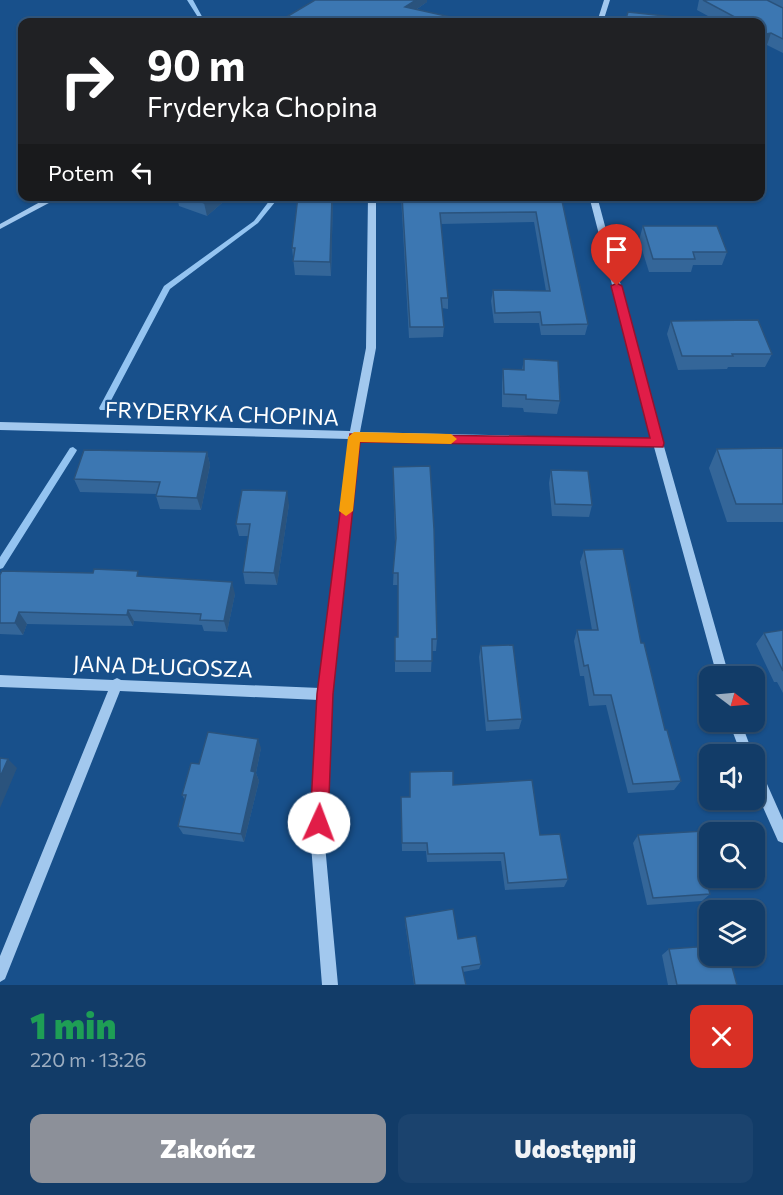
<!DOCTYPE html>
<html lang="pl">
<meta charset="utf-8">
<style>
:root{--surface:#123c68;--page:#1b436e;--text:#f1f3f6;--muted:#9cadc0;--line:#31567c;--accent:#8c9099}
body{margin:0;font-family:Commissioner,sans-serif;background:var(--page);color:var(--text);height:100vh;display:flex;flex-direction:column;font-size:22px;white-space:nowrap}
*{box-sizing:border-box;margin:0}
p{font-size:20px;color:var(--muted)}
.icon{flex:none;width:33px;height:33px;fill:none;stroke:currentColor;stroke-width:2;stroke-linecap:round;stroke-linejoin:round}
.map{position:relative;height:985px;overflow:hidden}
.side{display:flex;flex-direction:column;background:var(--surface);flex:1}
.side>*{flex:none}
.banner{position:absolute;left:18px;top:18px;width:747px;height:183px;border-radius:12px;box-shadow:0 2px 4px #0004,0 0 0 2px var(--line);background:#202124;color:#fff;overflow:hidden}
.needle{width:39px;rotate:106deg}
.tools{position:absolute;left:699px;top:666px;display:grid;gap:12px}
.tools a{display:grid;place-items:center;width:66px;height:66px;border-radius:12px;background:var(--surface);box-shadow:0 2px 4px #0004,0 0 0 2px var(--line);font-size:30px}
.pin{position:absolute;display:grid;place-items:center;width:51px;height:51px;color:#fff;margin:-62px -26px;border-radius:50% 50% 50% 0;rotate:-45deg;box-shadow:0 0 6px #0007}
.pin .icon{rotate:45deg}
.me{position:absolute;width:66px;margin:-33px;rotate:2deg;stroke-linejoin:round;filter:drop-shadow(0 0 4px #0008)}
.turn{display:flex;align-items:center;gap:21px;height:126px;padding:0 30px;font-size:27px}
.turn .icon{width:78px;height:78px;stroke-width:2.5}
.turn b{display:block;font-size:42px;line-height:51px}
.then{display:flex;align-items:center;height:57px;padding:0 30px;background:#0003;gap:12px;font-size:22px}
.round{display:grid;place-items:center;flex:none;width:63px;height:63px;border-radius:12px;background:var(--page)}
.overview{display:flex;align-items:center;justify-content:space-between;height:102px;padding:0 30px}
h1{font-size:36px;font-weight:800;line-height:45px;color:#1e9e55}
.primary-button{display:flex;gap:12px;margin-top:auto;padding:12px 30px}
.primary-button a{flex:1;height:69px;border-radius:12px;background:var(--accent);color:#fff;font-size:24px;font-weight:800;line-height:69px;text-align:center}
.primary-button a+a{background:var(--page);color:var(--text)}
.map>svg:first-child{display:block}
</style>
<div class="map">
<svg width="783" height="985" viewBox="0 0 783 985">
<rect width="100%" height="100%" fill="#18508b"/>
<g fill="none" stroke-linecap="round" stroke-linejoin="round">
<path fill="#94c4f1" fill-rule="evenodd" d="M187,0H193L205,22H201Z
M273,196H280L258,223L170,289L106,410H100L99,408L164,286L254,221Z
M73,447L77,450L76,452L3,568L0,569V557L70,448Z"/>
<path fill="#a2c8ee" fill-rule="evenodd" d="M604,0H610L603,22H597Z
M51,196H62L0,229V224Z
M368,196H376V348L360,432L652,439L589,196H597L663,443L729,676H717L654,447L359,439L331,694L325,845L338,985H322L311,845L319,700L120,691L5,979L0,982V956L108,691L0,687V675L113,680L117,678L121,680L320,688L349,439L0,430V422L350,431L366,348Z
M729,722H741L753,754H741Z
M754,765L759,766L783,820V843L778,841L754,787Z"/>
</g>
<path fill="#346699" d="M699,0H783V53L767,45L762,46L760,45V22H719L697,10Z
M427,2L417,9L464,22H289L288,16Z
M177,196H230L207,216L179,206Z
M298,196H333L331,276L295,275L292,248Z
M401,196H561L588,324L585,335H541L539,323H494L491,301L493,290L546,291L534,222L441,224L448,298V309L442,308L444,327L443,337L409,338Z
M643,226L727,252L722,265H693L691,272H649L639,240Z
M671,321L772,354L765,367H728L727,369L678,370L667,334Z
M524,359L560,401L557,414L524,412L523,408L502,407V382L503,369L522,370Z
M783,448V522H727L709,468L717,449Z
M207,452L210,465L201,510L160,509L156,496L157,494L80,492L74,479Z
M551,470L592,505L589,517L552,516L549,483Z
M393,479L437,639L436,651H432L431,672H395V637H398V585H393L395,543Z
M289,504L277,585L245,584L243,572L248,536H239L236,524Z
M584,550L641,643L665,730L681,781L674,790L628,793L606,705L589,706L584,676H580L574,641L577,630H592L580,562Z
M0,575L141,576L235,594L227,632L204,631L202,625L134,621L133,626L27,624L23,635L0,634Z
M783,630V693L777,682H774L756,644L764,633Z
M481,646L522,719L519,729L486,731L479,657Z
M261,748L256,773L259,781L244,842L183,834L178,826L185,800L182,795L199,764Z
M410,772L453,785L540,835L568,879L564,887L505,890L501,861L427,862L426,851H402L401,806L410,797Z
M638,835L710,851V867L705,871H704L710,894L702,901L647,905L633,843Z
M405,917L481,964L479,969L463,972L466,985H414L405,923Z
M669,949L737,985H668L662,955Z"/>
<path fill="#2a537d" d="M416,0H427V2L405,17V7Z
M771,33L767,45L762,46L766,34Z
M212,196H230L207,216L204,203Z
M332,196H333V201L331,276L330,262Z
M207,452L210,465L201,510L197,498Z
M287,491L289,504L277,585L274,573Z
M232,582L235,594L227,632L224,621Z
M128,610L134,621L133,626L127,615Z
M19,612L27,624L23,635L15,623Z
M258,739L261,748L256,773L259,781L244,842L241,834L251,771Z
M8,759L17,768L0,808V777Z"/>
<path fill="#3c77b2" stroke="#2a537d" stroke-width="1.5" d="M315,0H416L405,7L464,20L462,22H319L288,16Z
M703,0H767L783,8V39L771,33L766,34L760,31V22H744Z
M628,12L674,17L673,22H625Z
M186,196H212L204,203Z
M298,196H332L330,262L293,261L295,248H292Z
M402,196H561L588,324L542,325L540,312L495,313L493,290L550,291L536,212L440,213L448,298H441L444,327H410Z
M643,226H717L727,252H693L695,259H653Z
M758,320L772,354H732L733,356H682L671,321Z
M524,359L558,361L560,401L526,399V395L504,394L503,369L524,370Z
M783,448V504H736L717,449Z
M84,450L207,452L197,498L156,496L160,482L74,479Z
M430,466L434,529L437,639H432V661H395V637H398V573H393L396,538L393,467Z
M551,470L588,471L592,505L555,504Z
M242,490L287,491L274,573L243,572L250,524H236Z
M623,549L641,643H644L665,730H667L681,781L633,784L611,695H594L588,665L584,666L577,630H598L584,550Z
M94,569L138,571L137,576L232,582L224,621L200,620L201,614L128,610L127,615L19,612L15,623H0V575L2,571L93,573Z
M783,630V671L764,633Z
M513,645L522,719L488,721L481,646Z
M208,732L258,739L251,771L255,772L241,834L178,826L186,795H182L191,763L199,764Z
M0,758L8,759L0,777Z
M453,771V785L532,780L540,835L560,834L568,879L508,883L504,853L428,854L427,843H402L401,797H410V772Z
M704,831L710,851V864H702L710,894L653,898L638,835Z
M453,909L458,939L476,936L481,964L462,967L466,985H415L405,917Z
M710,946V956H729L737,985H677L669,949Z"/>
<path fill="#e11d48" stroke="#92132f" stroke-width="1.5" d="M617,283L622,286L664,443L663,447L360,442L333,694L328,823L325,829L319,832L313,829L310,823L317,694L350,434L650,438L611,286Z"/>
<path fill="#f59e0b" d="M354,432L451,434L457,439L451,444L360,442L353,511L346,516L339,511L348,437Z"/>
<g text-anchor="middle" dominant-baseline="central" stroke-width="4.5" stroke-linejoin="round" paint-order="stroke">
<g font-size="22" fill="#fff" stroke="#18508b">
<text transform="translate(222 413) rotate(2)">FRYDERYKA CHOPINA</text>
<text transform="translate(163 666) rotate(2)">JANA DŁUGOSZA</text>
</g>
</g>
</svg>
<div class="tools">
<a><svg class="needle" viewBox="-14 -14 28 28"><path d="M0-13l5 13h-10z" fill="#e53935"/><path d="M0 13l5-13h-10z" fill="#9cadc0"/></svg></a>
<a><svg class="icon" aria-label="sound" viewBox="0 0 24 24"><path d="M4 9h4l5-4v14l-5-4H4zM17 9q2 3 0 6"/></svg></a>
<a><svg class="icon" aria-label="search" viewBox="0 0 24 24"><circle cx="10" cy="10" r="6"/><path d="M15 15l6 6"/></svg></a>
<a><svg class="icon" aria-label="layers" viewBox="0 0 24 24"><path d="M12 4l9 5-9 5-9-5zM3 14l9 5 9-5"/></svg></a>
</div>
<div class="pin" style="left:617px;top:286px;background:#d93025"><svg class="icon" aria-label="arrive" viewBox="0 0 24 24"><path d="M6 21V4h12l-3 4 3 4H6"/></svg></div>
<svg class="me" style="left:319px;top:823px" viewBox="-20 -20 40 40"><circle r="19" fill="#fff"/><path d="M0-13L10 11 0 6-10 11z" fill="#e11d48"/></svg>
<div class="banner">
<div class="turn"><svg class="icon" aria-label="right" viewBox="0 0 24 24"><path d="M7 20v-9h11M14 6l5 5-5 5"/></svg><div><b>90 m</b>Fryderyka Chopina</div></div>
<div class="then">Potem<svg class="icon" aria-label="left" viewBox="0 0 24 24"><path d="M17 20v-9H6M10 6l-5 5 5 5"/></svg></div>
</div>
</div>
<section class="side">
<div class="overview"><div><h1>1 min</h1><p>220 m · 13:26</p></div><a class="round" style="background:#d93025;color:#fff"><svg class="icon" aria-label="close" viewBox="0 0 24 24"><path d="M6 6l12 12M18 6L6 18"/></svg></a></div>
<div class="primary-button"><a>Zakończ</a><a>Udostępnij</a></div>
</section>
